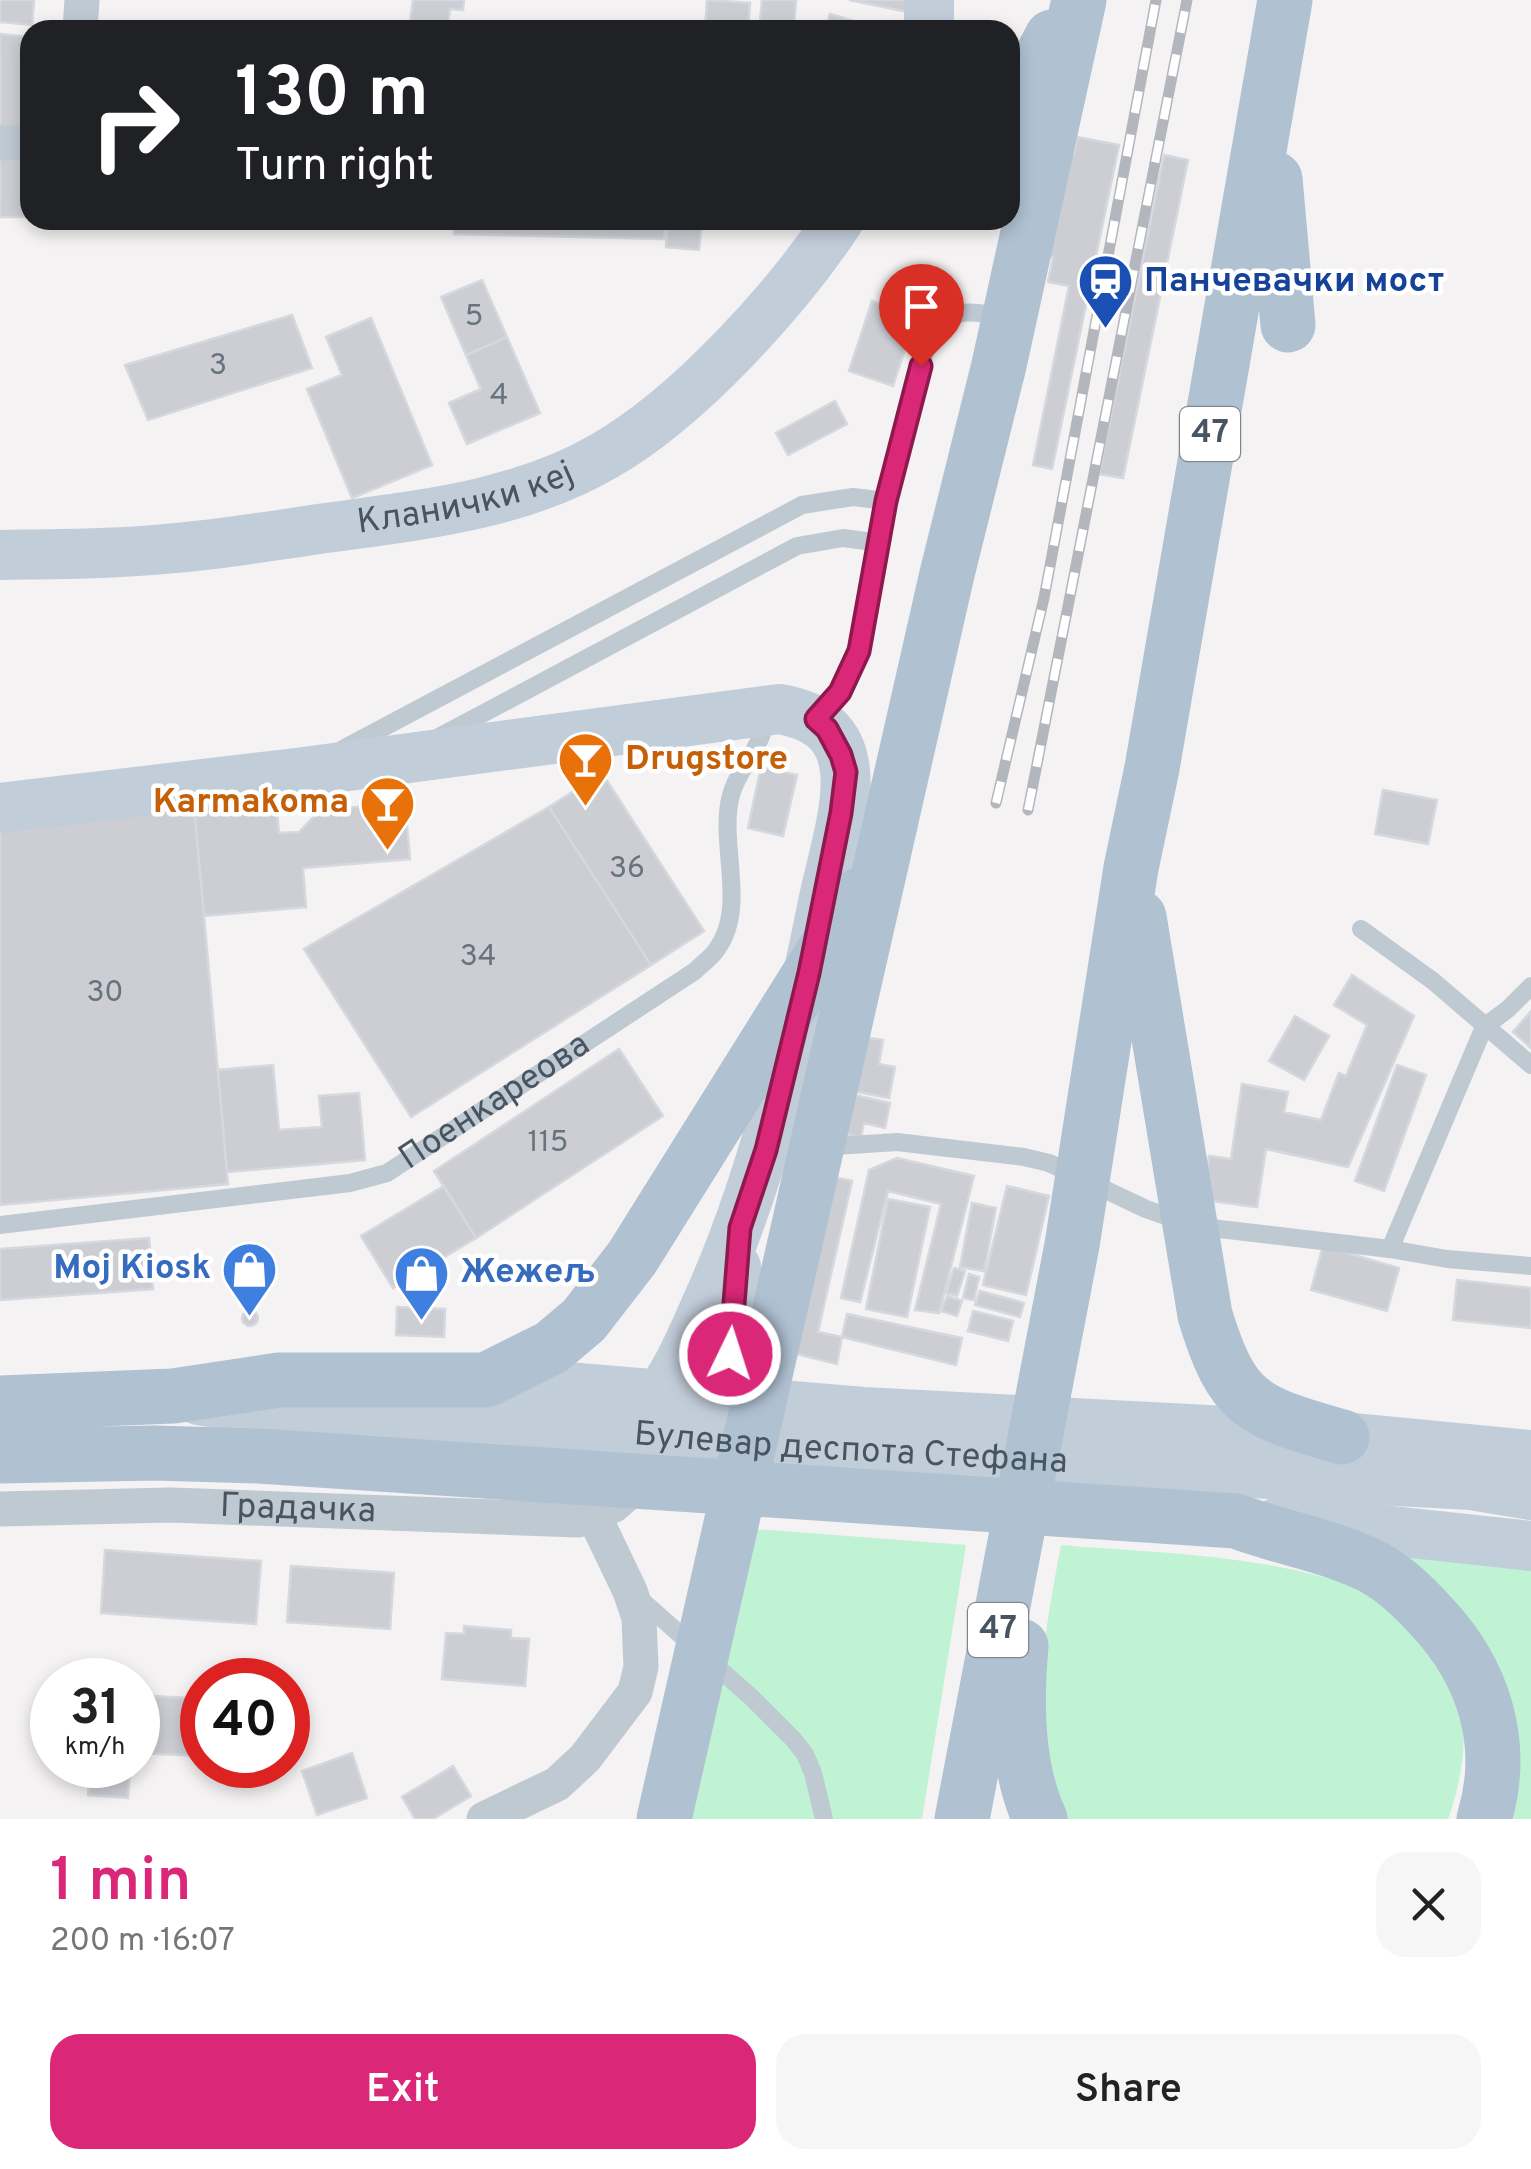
<!DOCTYPE html>
<meta charset="utf-8">
<style>
:root{--surface:#fff;--page:#f6f6f6;--text:#222;--muted:#767676;--accent:#db2777}
body{margin:0;font-family:Overpass,sans-serif;background:var(--page);color:var(--text);height:100vh;display:flex;flex-direction:column;font-size:38px;white-space:nowrap}
*{box-sizing:border-box;margin:0}
p{font-size:32px;color:var(--muted)}
.icon{flex:none;width:55px;height:55px;fill:none;stroke:currentColor;stroke-width:2;stroke-linecap:round;stroke-linejoin:round}
.map{position:relative;height:1819px;overflow:hidden}
.panel{display:flex;flex-direction:column;background:var(--surface);flex:1}
.panel>*{flex:none}
.guide{position:absolute;left:20px;top:20px;width:1000px;height:210px;border-radius:30px;box-shadow:0 5px 15px #0003;background:#202124;color:#fff;overflow:hidden}
.speed{position:absolute;left:30px;top:1658px;display:flex;gap:20px;font-size:50px;font-weight:700;text-align:center}
.speed>*{display:grid;place-content:center;width:130px;height:130px;border-radius:50%;background:var(--surface);box-shadow:0 5px 15px #0003;line-height:1}
.speed small{font-size:25px;font-weight:400}
.speed .limit{border:15px solid #d22;background:#fff;color:#111}
.pin{position:absolute;display:grid;place-items:center;width:85px;height:85px;color:#fff;margin:-102px -42px;border-radius:50% 50% 50% 0;rotate:-45deg;box-shadow:0 0 10px #0007}
.pin .icon{rotate:45deg}
.me{position:absolute;width:110px;margin:-55px;rotate:4deg;stroke-linejoin:round;filter:drop-shadow(0 0 8px #0008)}
.turn{display:flex;align-items:center;gap:35px;height:210px;padding:0 50px;font-size:45px}
.turn .icon{width:130px;height:130px;stroke-width:2.5}
.turn b{display:block;font-size:70px;line-height:85px}
.round{display:grid;place-items:center;flex:none;width:105px;height:105px;border-radius:30px;background:var(--page)}
.head{display:flex;align-items:center;justify-content:space-between;height:170px;padding:0 50px}
h1{font-size:60px;font-weight:600;line-height:75px;color:var(--accent)}
.primary-button{display:flex;gap:20px;margin-top:auto;padding:20px 50px}
.primary-button a{flex:1;height:115px;border-radius:30px;background:var(--accent);color:#fff;font-size:40px;font-weight:600;line-height:115px;text-align:center}
.primary-button a+a{background:var(--page);color:var(--text)}
.map>svg:first-child{display:block}
</style>
<div class="map">
<svg width="1531" height="1819" viewBox="0 0 1531 1819">
<rect width="100%" height="100%" fill="#f4f2f2"/>
<path fill="#bff3d4" d="M728,1527L966,1545L922,1819H666Z
M1061,1545C1147,1553 1349,1555 1408,1621C1420,1634 1428,1651 1438,1666C1443,1674 1451,1683 1455,1691C1472,1727 1461,1784 1448,1819H1067C1026,1726 1043,1641 1061,1545Z
M1393,1552L1531,1568V1819H1496L1505,1777Z"/>
<path fill="#ccced4" stroke="#d5d8de" stroke-width="2.5" d="M0,0H34L32,25L0,22Z
M413,0H464L463,10L450,9L447,30H409Z
M707,0L750,3L748,30H705Z
M762,0H796L794,24L760,22Z
M849,0H910L908,12Z
M830,14L864,24L863,30H825Z
M0,34L30,37L24,134L0,132Z
M1077,137L1119,145L1052,469L1033,465L1069,286L1048,282L1053,257L1040,254L1062,151L1074,154Z
M1164,155L1188,160L1123,478L1099,474Z
M0,157H30V217H0Z
M454,220H665L664,239L454,234Z
M668,220H702L699,250L666,247Z
M482,280L507,337L466,355L441,297Z
M872,301L916,316L893,386L849,371Z
M292,315L312,368L148,420L125,365Z
M371,318L432,465L352,498L307,389L342,375L326,337Z
M507,337L540,413L467,444L449,403L481,389L466,355Z
M835,401L847,424L788,455L776,433Z
M761,767L797,775L783,836L748,828Z
M602,773L704,931L651,965L549,807Z
M1383,790L1437,800L1428,844L1375,834Z
M276,799L279,833L299,832L320,810L405,803L410,859L303,868L306,907L204,916L194,806Z
M194,806L228,1184L0,1205V823Z
M549,807L651,965L411,1117L304,949Z
M1352,975L1414,1016L1348,1167L1266,1149L1257,1207L1204,1200L1209,1156L1231,1159L1242,1084L1288,1092L1284,1112L1321,1120L1339,1073L1346,1076L1367,1025L1334,1005Z
M1531,1011V1048L1513,1032Z
M1295,1016L1329,1036L1304,1080L1269,1061Z
M863,1037L883,1040L879,1064L895,1067L889,1098L853,1091Z
M619,1049L663,1116L476,1238L434,1171Z
M273,1065L279,1130L322,1127L319,1096L359,1093L365,1160L227,1172L218,1070Z
M1397,1065L1426,1075L1384,1191L1355,1181Z
M850,1094L890,1103L885,1128L864,1123L861,1137L841,1133Z
M897,1158L974,1176L939,1313L915,1310L941,1204L888,1191L860,1302L841,1298L869,1170Z
M833,1177L852,1181L818,1332L842,1337L837,1364L793,1353Z
M444,1186L476,1238L393,1288L361,1236Z
M1007,1186L1049,1196L1026,1295L983,1285Z
M888,1199L930,1207L907,1317L866,1309Z
M972,1203L996,1208L984,1271L960,1267Z
M149,1238L153,1289L0,1300V1249Z
M1323,1246L1399,1268L1387,1311L1311,1290Z
M954,1268L965,1271L957,1296L946,1293Z
M969,1274L979,1277L974,1300L963,1298Z
M1457,1280L1531,1288V1328L1453,1320Z
M980,1291L1024,1303L1020,1317L975,1305Z
M947,1296L962,1301L957,1316L941,1311Z
M397,1307L445,1309L444,1337L396,1335Z
M242 1318a8 8 0 1 1 16 0a8 8 0 1 1-16 0Z
M973,1311L1013,1321L1008,1341L968,1331Z
M847,1314L962,1338L956,1365L842,1337Z
M105,1550L261,1561L256,1624L101,1613Z
M291,1566L394,1573L390,1629L287,1622Z
M464,1626L511,1630V1638L529,1639L525,1686L442,1679L446,1633L464,1634Z
M138,1695L202,1699V1756L138,1753Z
M352,1753L367,1798L317,1815L302,1771Z
M91,1765H130L128,1798L88,1795Z
M453,1766L471,1796L433,1819H415L402,1797Z"/>
<g fill="none" stroke-linecap="round" stroke-linejoin="round">
<g stroke="#bfc9d2" stroke-width="18">
<path d="M886,501L928,340C949,307 966,310 1002,317"/>
<path d="M439,737L797,546L843,538L881,543"/>
<path d="M343,749L802,505L853,497L886,501L859,651L841,692L817,719"/>
<path d="M1361,929L1433,981L1531,1065"/>
<path d="M821,1147L897,1142L1024,1157L1049,1163L1146,1209L1194,1226L1390,1249L1484,1027L1508,1009L1531,986"/>
<path id="s1" d="M0,1225L350,1183L387,1173L695,971C702,964 712,957 717,949C748,906 718,843 731,795C738,767 765,746 765,716"/>
<path d="M1390,1249L1447,1259L1531,1266"/>
<path d="M640,1599L751,1697L793,1739L805,1754L813,1773L824,1819"/>
</g>
<g stroke="#bfc9d2" stroke-width="35">
<path d="M80,30L82,0"/>
<path d="M0,143L30,142"/>
<path id="s2" d="M0,1509L171,1505L578,1520L614,1505L642,1480"/>
<path d="M484,1819L557,1784L585,1758L635,1692L641,1667L639,1618L630,1591L594,1516"/>
</g>
<g stroke="#c2cdda" stroke-width="50">
<path d="M929,30V0"/>
<path id="s3" d="M0,555C58,554 117,554 175,548C225,544 276,535 326,528C421,515 520,505 604,456C688,408 786,300 839,220"/>
<path d="M0,808L296,773L779,709C815,715 841,731 845,771C849,807 832,861 824,898C797,1032 767,1166 712,1292C696,1327 683,1362 661,1393"/>
<path d="M486,1380L863,1412L1342,1437L1531,1455"/>
<path id="s4" d="M198,1400L279,1413L589,1431L771,1447L1471,1485L1531,1495"/>
<path d="M733,1401L730,1354L736,1267"/>
<path d="M1276,1523L1346,1526L1531,1546"/>
</g>
<path stroke="#b0c1d2" stroke-width="55" d="M1010,116L1052,37
M1275,179L1288,325
M1139,917L1205,1315C1233,1407 1253,1411 1342,1437
M0,1403L173,1396L279,1380H486L552,1347L584,1320L632,1258L859,895
M0,1456L155,1453L259,1456L1236,1521C1281,1538 1329,1545 1373,1567C1395,1579 1414,1597 1431,1616C1484,1672 1507,1744 1484,1819
M1021,1646C1016,1701 1016,1768 1040,1819
M664,1819L947,574L999,365L1079,0
M962,1819L1072,1245L1131,868L1152,768L1285,0"/>
<defs>
<path id="rail" d="M996,803L1044,598L1156,0
M1028,810L1187,0"/>
</defs>
<use href="#rail" stroke="#b3b7bd" stroke-width="11"/>
<use href="#rail" stroke="#fff" stroke-width="8" stroke-dasharray="22" stroke-linecap="butt"/>
</g>
<g fill="none" stroke-linecap="round" stroke-linejoin="round">
<defs>
<path id="route" d="M730,1354L740,1228L766,1150L783,1080L809,973L841,813L846,772L841,755L827,729L816,719L840,692L859,651L886,501L921,366"/>
</defs>
<use href="#route" stroke="#8e194d" stroke-width="25"/>
<use href="#route" stroke="#db2777" stroke-width="18"/>
</g>
<defs>
<symbol id="station-pin" viewBox="-11 -11 22 30"><path d="M0 17L-7.5 6A9.5 9.5 0 1 1 7.5 6Z" fill="#1a4fb4" stroke="#fff"/><path d="M-3-6H3Q5-6 5-4V2Q5 4 3 4L4.5 6H3L1.5 4h-3L-3 6H-4.5L-3 4Q-5 4-5 2V-4Q-5-6-3-6ZM-3.5-4v3h7v-3ZM-3.5 1v1.5H-2V1ZM2 1v1.5H3.5V1Z" fill="#fff"/></symbol>
<symbol id="bar-pin" viewBox="-11 -11 22 30"><path d="M0 17L-7.5 6A9.5 9.5 0 1 1 7.5 6Z" fill="#e8710a" stroke="#fff"/><path d="M-6-5H6L.8 .8V4.5H3.5V6h-7V4.5H-.8V.8Z" fill="#fff"/></symbol>
<symbol id="shop-pin" viewBox="-11 -11 22 30"><path d="M0 17L-7.5 6A9.5 9.5 0 1 1 7.5 6Z" fill="#3f7fe0" stroke="#fff"/><path d="M-5-2.5h2.3a2.7 3.5 0 0 1 5.4 0H5L5.5 6h-11ZM-1.5-2.5h3a1.5 2.3 0 0 0-3 0Z" fill="#fff"/></symbol>
</defs>
<g fill-rule="evenodd">
<use href="#station-pin" x="1074" y="250" width="63" height="86"/>
<use href="#bar-pin" x="554" y="728" width="63" height="86"/>
<use href="#bar-pin" x="356" y="772" width="63" height="86"/>
<use href="#shop-pin" x="218" y="1238" width="63" height="86"/>
<use href="#shop-pin" x="390" y="1242" width="63" height="86"/>
</g>
<g text-anchor="middle" dominant-baseline="central" stroke-width="9" stroke-linejoin="round" paint-order="stroke">
<g font-size="30" fill="#69737e">
<text x="474" y="317">5</text>
<text x="218" y="366">3</text>
<text x="499" y="396">4</text>
<text x="627" y="869">36</text>
<text x="478" y="957">34</text>
<text x="105" y="993">30</text>
<text x="548" y="1143">115</text>
</g>
<g fill="#fff" stroke="#7f8890" stroke-width="2.5">
<rect x="1180" y="407" width="60" height="54" rx="8"/>
<rect x="968" y="1603" width="60" height="54" rx="8"/>
</g>
<g font-size="32" font-weight="bold" fill="#485561">
<text x="1210" y="434">47</text>
<text x="998" y="1630">47</text>
</g>
<g font-size="35" font-weight="bold" fill="#164399" stroke="#fff" text-anchor="start">
<text x="1144" y="282">Панчевачки мост</text>
</g>
<g font-size="35" fill="#485561" stroke="#fff">
<text stroke="none"><textPath href="#s3" startOffset="470">Кланички кеј</textPath></text>
<text stroke="none"><textPath href="#s1" startOffset="520">Поенкареова</textPath></text>
<text stroke="none"><textPath href="#s4" startOffset="655">Булевар деспота Стефана</textPath></text>
<text stroke="none"><textPath href="#s2" startOffset="298">Градачка</textPath></text>
</g>
<g font-size="35" font-weight="bold" fill="#c56008" stroke="#fff" text-anchor="start">
<text x="625" y="760">Drugstore</text>
<text x="349" y="803" text-anchor="end">Karmakoma</text>
</g>
<g font-size="35" font-weight="bold" fill="#366cbe" stroke="#fff" text-anchor="end">
<text x="211" y="1269">Moj Kiosk</text>
<text x="460" y="1273" text-anchor="start">Жежељ</text>
</g>
</g>
</svg>
<div class="speed"><div>31<small>km/h</small></div><div class="limit">40</div></div>
<div class="pin" style="left:921px;top:366px;background:#d93025"><svg class="icon" aria-label="arrive" viewBox="0 0 24 24"><path d="M6 21V4h12l-3 4 3 4H6"/></svg></div>
<svg class="me" style="left:730px;top:1354px" viewBox="-20 -20 40 40"><circle r="17" fill="#db2777" stroke="#fff" stroke-width="3"/><path d="M0-11L8 9 0 5-8 9z" fill="#fff"/></svg>
<div class="guide">
<div class="turn"><svg class="icon" aria-label="right" viewBox="0 0 24 24"><path d="M7 20v-9h11M14 6l5 5-5 5"/></svg><div><b>130 m</b>Turn right</div></div>
</div>
</div>
<section class="panel">
<div class="head"><div><h1>1 min</h1><p>200 m · 16:07</p></div><a class="round"><svg class="icon" aria-label="close" viewBox="0 0 24 24"><path d="M6 6l12 12M18 6L6 18"/></svg></a></div>
<div class="primary-button"><a>Exit</a><a>Share</a></div>
</section>
